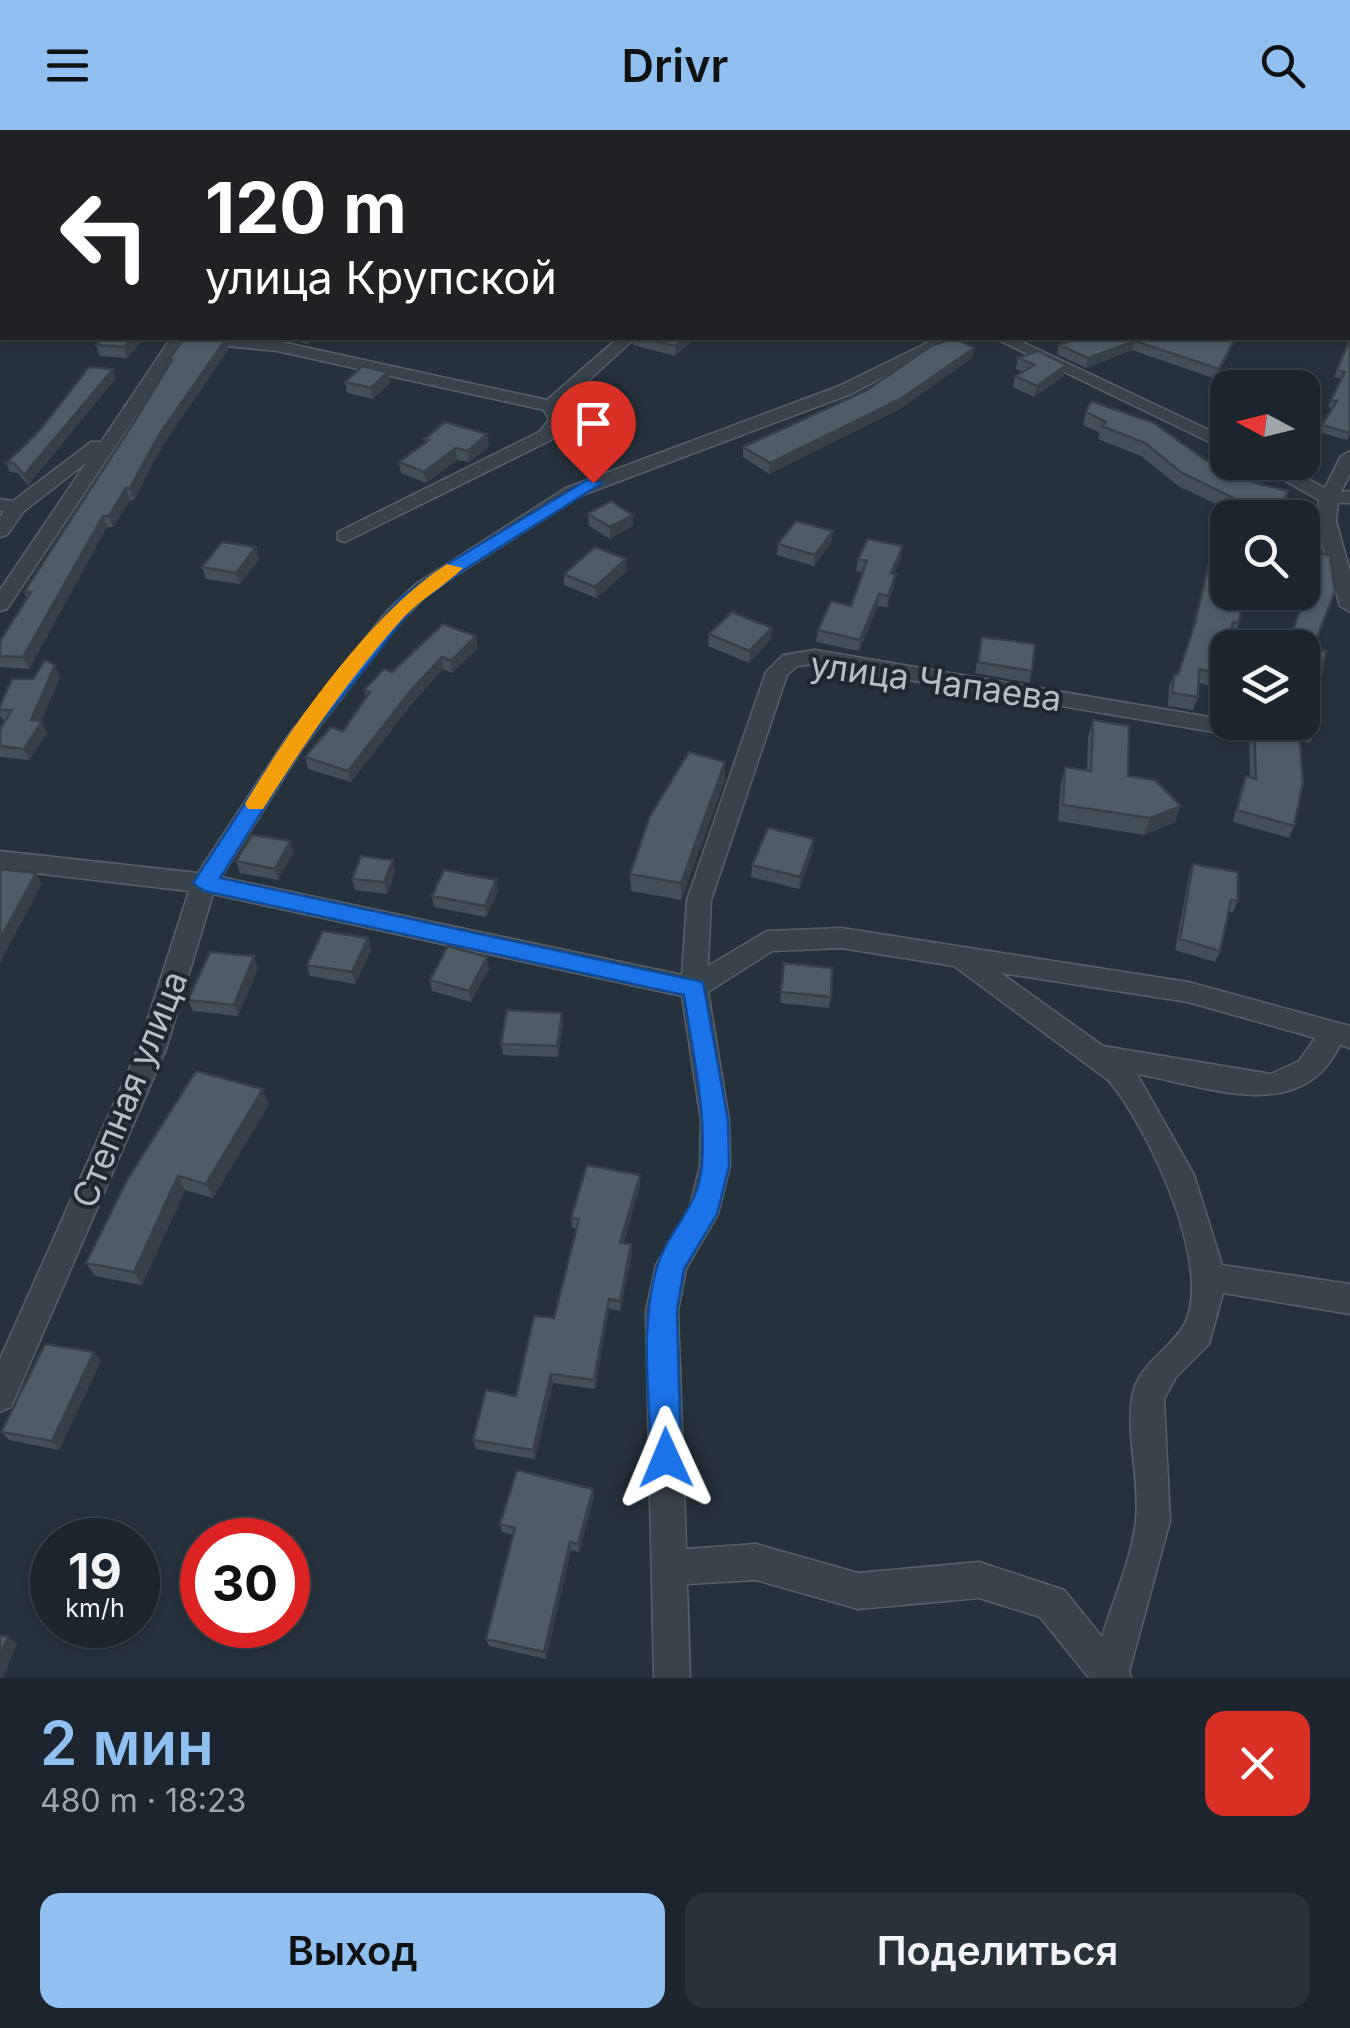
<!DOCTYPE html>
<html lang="ru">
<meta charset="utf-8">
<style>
:root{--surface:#1c252d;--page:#293139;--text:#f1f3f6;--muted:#a0a5aa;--line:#3a4249;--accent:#90c0f1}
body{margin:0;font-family:Inter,sans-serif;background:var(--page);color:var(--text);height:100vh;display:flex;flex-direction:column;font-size:38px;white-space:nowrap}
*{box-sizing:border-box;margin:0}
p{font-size:32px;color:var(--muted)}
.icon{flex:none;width:55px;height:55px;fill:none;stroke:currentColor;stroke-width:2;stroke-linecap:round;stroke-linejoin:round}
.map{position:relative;height:1548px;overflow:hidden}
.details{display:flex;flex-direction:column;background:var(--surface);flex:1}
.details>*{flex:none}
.hud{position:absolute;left:0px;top:0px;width:1350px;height:210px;box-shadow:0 2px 8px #0004,0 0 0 2px var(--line);background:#202124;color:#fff;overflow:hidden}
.needle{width:65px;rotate:277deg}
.fabs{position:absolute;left:1210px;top:240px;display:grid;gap:20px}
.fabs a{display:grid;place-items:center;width:110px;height:110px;border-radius:20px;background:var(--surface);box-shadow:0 2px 8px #0004,0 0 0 2px var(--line);font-size:50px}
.speed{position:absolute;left:30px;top:1388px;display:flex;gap:20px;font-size:50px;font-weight:700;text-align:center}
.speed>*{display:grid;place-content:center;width:130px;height:130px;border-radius:50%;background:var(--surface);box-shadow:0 2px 8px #0004,0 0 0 2px var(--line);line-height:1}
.speed small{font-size:25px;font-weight:400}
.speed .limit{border:15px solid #d22;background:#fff;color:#111}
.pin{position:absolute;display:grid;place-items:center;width:85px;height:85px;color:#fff;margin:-102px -42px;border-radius:50% 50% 50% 0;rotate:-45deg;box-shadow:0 0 10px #0007}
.pin .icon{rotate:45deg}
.me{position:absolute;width:110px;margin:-55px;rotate:359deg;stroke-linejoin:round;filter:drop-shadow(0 0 8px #0008)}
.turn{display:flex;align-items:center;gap:35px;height:210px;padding:0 40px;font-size:45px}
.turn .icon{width:130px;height:130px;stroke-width:2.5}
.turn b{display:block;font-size:70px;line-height:85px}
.round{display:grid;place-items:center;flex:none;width:105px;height:105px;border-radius:20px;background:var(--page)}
.summary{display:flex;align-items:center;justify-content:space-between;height:170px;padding:0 40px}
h1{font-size:60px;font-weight:600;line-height:75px;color:var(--accent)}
.cta{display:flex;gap:20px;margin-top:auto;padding:20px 40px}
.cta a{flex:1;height:115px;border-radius:20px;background:var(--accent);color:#111;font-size:40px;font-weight:600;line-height:115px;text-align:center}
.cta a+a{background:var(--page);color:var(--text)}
header{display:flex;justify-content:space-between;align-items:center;height:130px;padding:0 40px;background:var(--accent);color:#111;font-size:45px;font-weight:600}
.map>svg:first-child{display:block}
</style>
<header><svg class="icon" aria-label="menu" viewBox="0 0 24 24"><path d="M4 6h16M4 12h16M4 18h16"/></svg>Drivr<svg class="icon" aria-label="search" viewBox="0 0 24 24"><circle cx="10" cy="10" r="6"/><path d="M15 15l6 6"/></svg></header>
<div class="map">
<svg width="1350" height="1548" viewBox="0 0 1350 1548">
<rect width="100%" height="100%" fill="#25313c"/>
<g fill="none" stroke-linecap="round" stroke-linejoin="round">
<defs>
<path id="minor" d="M171,208L277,211L547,270L618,208H635L560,277L567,291L551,310L345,412L338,410V402L539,302L549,290L544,280L277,221L185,212L7,479L0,481V460L86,333L24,381L7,405L0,407V387L4,381H0V369L13,371L91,312H101Z
M937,208H957L851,264L580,366L430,462L402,490L304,616L221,747L682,845L687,770L766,542L783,525L815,520L1239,592V602L1231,605L815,534L797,536L787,545L711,770L708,836L767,801L841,798L1188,852L1350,896V918L1340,915C1301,997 1207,956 1137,944L1194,1045L1222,1135L1350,1154V1184L1223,1163L1209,1214L1176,1247L1164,1269L1170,1391L1129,1542L1131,1548H1089L1040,1487L979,1468L858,1479L756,1450L687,1454L690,1548H654L646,1181L656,1135L689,1080L700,1036L701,990L682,866L213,764L166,919L11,1277L0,1282V1229L138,919L189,761L0,739V721L198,743L288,606L388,480L416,454L566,358L839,256ZM841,818L954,836L1108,950C1147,995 1215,1138 1184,1195C1170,1220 1137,1234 1132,1268C1126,1307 1140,1350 1136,1390C1132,1428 1113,1470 1102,1507L1064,1460L979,1432L858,1443L756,1414L686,1419L678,1181L686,1139L718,1084L730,1036L729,990L708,862L772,821ZM1001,843L1188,872L1315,908L1299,931L1271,944L1103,916Z
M994,208H1014L1228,309V321Z
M1350,321V344L1341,362L1350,361V373H1338L1336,391L1350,441V482L1340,476L1316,391L1319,370L1252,332H1276L1325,358L1341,326Z"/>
<path id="major" d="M680,0H706L708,2H682Z
M2,98V112L0,113V99Z
M1348,157H1350V170L1348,169Z"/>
</defs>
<use href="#minor" stroke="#57616a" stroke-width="3"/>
<use href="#major" stroke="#424c55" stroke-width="3"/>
<use href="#minor" fill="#39434c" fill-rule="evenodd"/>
<use href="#major" fill="#57626c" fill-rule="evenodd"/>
</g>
<path fill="#434f59" d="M1026,0H1182V1L1187,2H1034Z
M2,119V184H0V160L2,158L0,159V121Z
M103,208H142L143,209L127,228L100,226L96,215Z
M286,208H312L308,214L286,209Z
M633,208H696L675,226L633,215Z
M1079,208H1236L1216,249L1132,220L1086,238L1057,224L1059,215Z
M1350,208V303L1347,310L1319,302L1332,278L1328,277L1342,249L1334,247Z
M226,209L228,220L162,316L134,370H130L113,397H107L29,539L0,537V511L27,469L24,462L139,284L169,235L168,230Z
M974,218L972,228L900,279L769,344L743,327V317Z
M1018,228L1064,246L1034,267L1013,257L1015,246L1022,242L1016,239Z
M388,242L390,253L373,269L347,263L345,252Z
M116,248L28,355L18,343L10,342L6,333Z
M1086,282L1204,329L1256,353L1239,385L1178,356L1141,326L1098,309L1100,303L1083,295Z
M487,304L489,316L469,332L457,330L426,353L401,343L399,332L425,313V309Z
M588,384L633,385V396L610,409L589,396Z
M833,401L831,413L814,436L777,425L778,414Z
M1213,416L1239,493L1234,506L1229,505L1214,557L1199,553L1198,567L1193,580L1168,576L1169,557L1174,544L1178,545L1190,506Z
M256,417L259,429L240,454L206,449L202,437Z
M1306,422L1313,518L1316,601L1310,613L1300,611L1294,696L1289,708L1233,692L1241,658L1246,646L1250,648L1249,608L1254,592H1302V518H1277L1280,510L1288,512L1302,475V432Z
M901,428L894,444V456L887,477L878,476L859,521L816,512L818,500L851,476L863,442L856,441L858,429Z
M627,441L596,468L564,455V444Z
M772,498L771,509L749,533L708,516L709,504Z
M982,507L1032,541L1029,553L975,543Z
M478,518L452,543L443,539L413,572L351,652L308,639L305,627L343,601L366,567L364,560L392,542Z
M55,535L60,547L41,591L47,603L29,630L0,627V599L4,592L0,585V576L33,549Z
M1093,590L1128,646L1181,676L1175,692L1144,705L1058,691L1061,653L1065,637L1087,640L1088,607Z
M725,632V649L681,770L631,761L630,744Z
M814,709L813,721L799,759L751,747L752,735Z
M290,711L293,723L278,750L240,743L236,731Z
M1193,734L1238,771L1233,782H1229L1220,821L1215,832L1175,820L1189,745Z
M395,742L387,764L355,760L352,749Z
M496,750L498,761L486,787L434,777L432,766Z
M368,808L371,820L355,854L310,846L307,835Z
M784,833L831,867L829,878L780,873Z
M258,838L238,886L193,881L188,870Z
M489,838L471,872L432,861L430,850Z
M562,883L563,894L558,927L503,925L501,914Z
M196,941L269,974L213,1068L185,1060L142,1155L95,1146L86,1133Z
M640,1055L624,1113L631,1114L632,1124L620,1181L609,1179L595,1259L553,1253L535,1329L476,1319L473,1310L516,1266L554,1188L576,1099L572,1098L571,1088Z
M101,1231L59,1320L9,1310L1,1302Z
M594,1367L579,1422L571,1420L546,1529L489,1516L486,1509L513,1405L502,1402L500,1394Z"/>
<path fill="#374048" d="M132,208H142L143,209L127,228L124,217Z
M685,208H696L675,226V216Z
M1235,208H1236L1216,249L1219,239Z
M226,209L228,220L162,316L134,370L130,358L159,305Z
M1135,211L1132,220L1086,238L1088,228Z
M974,218L972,228L900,279L769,344L770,333Z
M1066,235L1064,246L1034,267L1037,256Z
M113,239L116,248L28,355L24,345Z
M388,242L390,253L373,269L371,258Z
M487,304L489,316L469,332L468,321Z
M456,318L457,330L426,353L424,342Z
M126,358L130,370L113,397L109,386Z
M633,385V396L610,409V397Z
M103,386L107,397L29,539L23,527Z
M833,401L831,413L814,436L815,425Z
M903,416L901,428L889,455L891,443Z
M256,417L259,429L240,454L236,443Z
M626,429L627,441L596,468L595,457Z
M896,444L894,456L887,477L888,466Z
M879,464L878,476L859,521L860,510Z
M772,498L771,509L749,533V521Z
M476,506L478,518L452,543L451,531Z
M442,527L443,539L413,572L351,652L348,641L411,560Z
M55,535L60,547L39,596L42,591L47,603L29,630L24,619L31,590Z
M725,632V649L681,770V753Z
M1181,676L1175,692L1144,705L1150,688Z
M814,709L813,721L799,759L800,747Z
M290,711L293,723L278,750L275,739Z
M393,730L395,742L387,764L384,752Z
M36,743L42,754L0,833V809Z
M496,750L498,761L486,787L485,776Z
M368,808L371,820L355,854L352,842Z
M254,826L258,838L238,886L234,875Z
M487,827L489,838L471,872L469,861Z
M562,883L563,894L558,927L557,916Z
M263,959L269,974L213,1068L206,1054Z
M640,1045V1055L621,1123L620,1113Z
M178,1046L185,1060L142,1155L134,1142Z
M631,1114L632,1124L620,1181V1171Z
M609,1169V1179L595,1259L594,1250Z
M94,1222L101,1231L59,1320L52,1311Z
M551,1244L553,1253L535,1329L533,1320Z
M593,1359L594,1367L579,1422L578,1414Z
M570,1412L571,1420L546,1529L544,1522Z
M8,1507L17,1514L3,1548H0V1526Z"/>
<path fill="#4e5c67" stroke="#374048" stroke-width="2.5" d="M32,0H48L46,2H29Z
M129,0H160L157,2H127Z
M252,0H270L269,2H250Z
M309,0H339L337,2H309Z
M418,0H679L676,2H416Z
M729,0H827L836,2H727Z
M1054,0H1180L1187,2H1062Z
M2,25V58L0,60V27Z
M1348,52L1350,60V83L1348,82Z
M2,119V173H0V160L2,159L0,147V121Z
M103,208H132L124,217L96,215Z
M185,208L226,209L159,305L130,358H126L109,386H103L23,527L0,526V511L31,462H24L139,284L172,230H168Z
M644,208H685L675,216Z
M954,208L974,218L902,268L770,333L743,317L867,260L931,216Z
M1079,208H1235L1219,239L1135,211L1088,228L1059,215Z
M1350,208V303L1322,295L1337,271L1331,270L1345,242L1337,240Z
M1038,221L1066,235L1037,256L1015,246L1035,235L1018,228Z
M362,236L388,242L371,258L345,252Z
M89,237L113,239L24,345L14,333H6L40,300Z
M1091,271L1154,293L1204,329L1256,353L1288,361L1278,388H1238L1244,373L1182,343L1145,313L1102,296L1106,292L1086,282Z
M445,292L487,304L468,321L456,318L424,342L399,332L429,310L425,309Z
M611,371L633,385L610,397L588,384Z
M796,391L833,401L815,425L778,414Z
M868,409L903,416L891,443L896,444L888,466L879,464L860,510L818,500L831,471L851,476L867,431L858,429Z
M222,412L256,417L236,443L202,437Z
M1228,413V462H1243L1239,493L1233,492L1219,544L1199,539L1198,567L1172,563L1174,544L1178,545L1195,493L1213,416L1225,419Z
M595,417L626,429L595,457L564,444Z
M1306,422L1330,425L1335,461L1313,518L1326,521L1316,573V601L1299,598L1303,653L1294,696L1237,680L1246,646L1256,649L1254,596L1258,597L1259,592H1302V518H1279L1280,510L1288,512L1307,463Z
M732,482L772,498L749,521L709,504Z
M443,494L476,506L451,531L442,527L411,560L348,641L305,627L331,597L343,601L370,562L364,560L384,539L392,542Z
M982,507L1035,514L1032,541L978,532Z
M45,530L55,535L31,590L42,591L24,619L0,616V599L12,580H0V576L12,549H33Z
M1093,590L1129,596L1128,646L1155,650L1181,676L1150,688L1063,675L1065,637L1091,641Z
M689,622L725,632L681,753L630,744L650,686Z
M768,698L814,709L800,747L752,735Z
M252,705L290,711L275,739L236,731Z
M361,726L393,730L384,752L352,749Z
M1193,734L1238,742V771L1231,770L1220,821L1180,809Z
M0,739L36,743L0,809Z
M444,740L496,750L485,776L432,766Z
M323,801L368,808L352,842L307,835Z
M448,816L487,827L469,861L430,850Z
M210,822L254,826L234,875L188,870Z
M784,833L832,838L831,867L781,862Z
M507,880L562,883L557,916L501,914Z
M196,941L263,959L206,1054L178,1046L134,1142L86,1133L127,1050Z
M587,1035L640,1045L620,1113L631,1114L620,1171L609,1169L594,1250L551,1244L533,1320L473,1310L486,1260L516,1266L534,1186L554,1188L579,1089L571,1088Z
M45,1214L94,1222L52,1311L1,1302Z
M517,1340L593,1359L578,1414L570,1412L544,1522L486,1509L515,1398L500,1394Z
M0,1506L8,1507L0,1526Z"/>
<path fill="#1a73e8" stroke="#114b97" stroke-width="2.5" d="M587,350L602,353L462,441L414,476L303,616L220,748L703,852L728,990L729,1036L717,1084L684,1139L677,1180L681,1328L677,1339L666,1343L655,1339L651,1328C650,1266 639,1197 657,1137C668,1099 700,1078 702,1033C706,977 692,920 684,865L204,761L193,753L289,606L401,468L449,433Z"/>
<path fill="#f59e0b" d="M447,434L463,438C445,456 422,468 404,487C351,545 305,613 263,679H248L245,674C291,596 372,482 447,434Z"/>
<g text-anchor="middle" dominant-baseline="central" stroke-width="8" stroke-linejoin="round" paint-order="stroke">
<g font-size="35" fill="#b5bec7" stroke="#1e2831">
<text transform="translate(936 551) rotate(8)">улица Чапаева</text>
<text transform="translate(129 959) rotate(-68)">Степная улица</text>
</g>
</g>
</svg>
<div class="fabs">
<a><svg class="needle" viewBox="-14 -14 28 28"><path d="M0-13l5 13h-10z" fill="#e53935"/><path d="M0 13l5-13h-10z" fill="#a0a5aa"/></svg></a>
<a><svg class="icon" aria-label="search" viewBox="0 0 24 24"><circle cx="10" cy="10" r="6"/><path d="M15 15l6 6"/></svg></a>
<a><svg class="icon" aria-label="layers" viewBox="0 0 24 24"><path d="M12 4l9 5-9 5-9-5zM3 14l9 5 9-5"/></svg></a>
</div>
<div class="speed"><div>19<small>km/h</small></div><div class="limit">30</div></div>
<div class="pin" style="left:593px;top:353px;background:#d93025"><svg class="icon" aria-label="arrive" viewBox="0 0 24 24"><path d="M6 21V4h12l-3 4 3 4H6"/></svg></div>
<svg class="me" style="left:666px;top:1328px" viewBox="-20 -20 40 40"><path d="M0-17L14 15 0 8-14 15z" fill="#1a73e8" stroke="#fff" stroke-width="4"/></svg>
<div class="hud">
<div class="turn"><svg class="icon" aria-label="left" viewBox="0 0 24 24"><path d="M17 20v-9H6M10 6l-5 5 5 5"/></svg><div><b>120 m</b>улица Крупской</div></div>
</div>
</div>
<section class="details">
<div class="summary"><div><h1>2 мин</h1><p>480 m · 18:23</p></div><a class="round" style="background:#d93025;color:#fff"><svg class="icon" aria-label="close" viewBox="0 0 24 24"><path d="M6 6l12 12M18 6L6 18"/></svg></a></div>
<div class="cta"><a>Выход</a><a>Поделиться</a></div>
</section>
